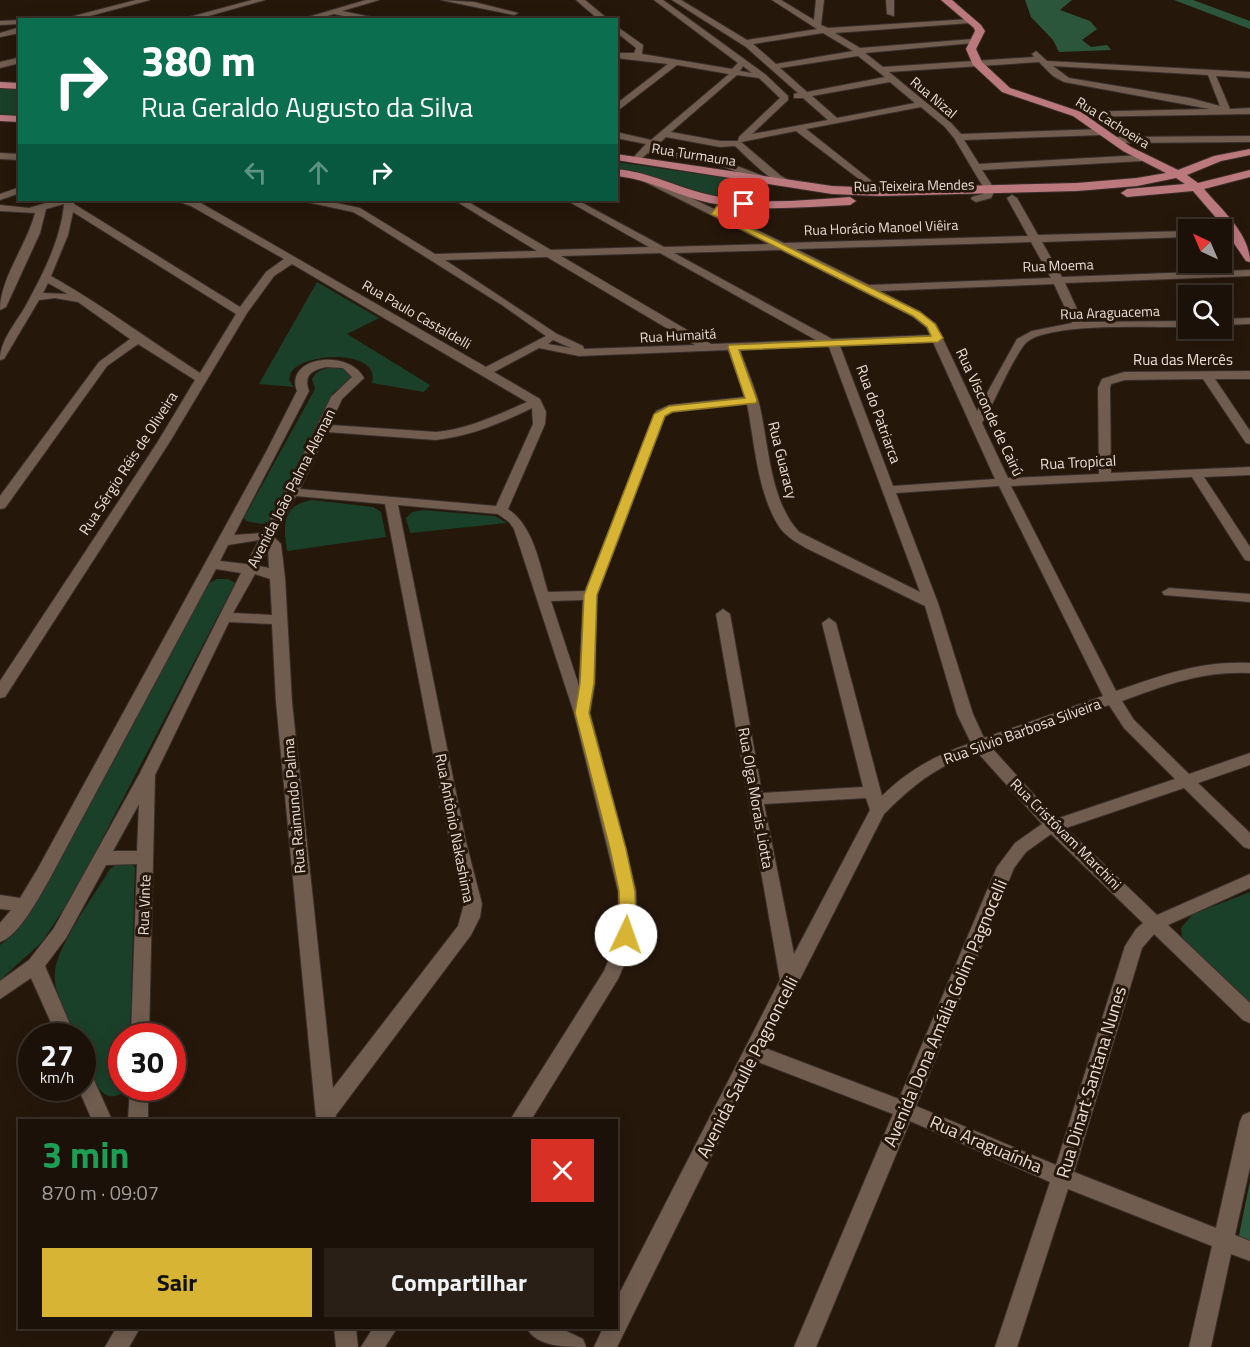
<!DOCTYPE html>
<html lang="pt">
<meta charset="utf-8">
<style>
:root{--surface:#1c1108;--page:#291f16;--text:#f1f3f6;--muted:#a09d9c;--line:#3a3129;--accent:#d8b434}
body{margin:0;font-family:"Titillium Web",sans-serif;background:var(--page);color:var(--text);height:100vh;display:flex;flex-direction:column;font-size:22px;white-space:nowrap}
*{box-sizing:border-box;margin:0}
p{font-size:20px;color:var(--muted)}
.icon{flex:none;width:33px;height:33px;fill:none;stroke:currentColor;stroke-width:2;stroke-linecap:round;stroke-linejoin:round}
.map{position:relative;flex:1;overflow:hidden}
.sheet{position:absolute;left:18px;top:1119px;width:600px;height:210px;display:flex;flex-direction:column;background:var(--surface);border-radius:0px;box-shadow:0 3px 15px #0003,0 0 0 2px var(--line)}
.sheet>*{flex:none}
.hud{position:absolute;left:18px;top:18px;width:600px;height:183px;border-radius:0px;box-shadow:0 3px 15px #0003,0 0 0 2px var(--line);background:#0b6e4f;color:#fff;overflow:hidden}
.needle{width:39px;rotate:316deg}
.fabs{position:absolute;left:1178px;top:219px;display:grid;gap:12px}
.fabs a{display:grid;place-items:center;width:54px;height:54px;border-radius:0px;background:var(--surface);box-shadow:0 3px 15px #0003,0 0 0 2px var(--line);font-size:30px}
.speed{position:absolute;left:18px;top:1023px;display:flex;gap:12px;font-size:30px;font-weight:700;text-align:center}
.speed>*{display:grid;place-content:center;width:78px;height:78px;border-radius:50%;background:var(--surface);box-shadow:0 3px 15px #0003,0 0 0 2px var(--line);line-height:1}
.speed small{font-size:15px;font-weight:400}
.speed .limit{border:9px solid #d22;background:#fff;color:#111}
.pin{position:absolute;display:grid;place-items:center;width:51px;height:51px;color:#fff;margin:-26px;border-radius:12px;box-shadow:0 3px 9px #0006}
.me{position:absolute;width:66px;margin:-33px;rotate:3deg;stroke-linejoin:round;filter:drop-shadow(0 0 4px #0008)}
.turn{display:flex;align-items:center;gap:21px;height:126px;padding:0 24px;font-size:27px}
.turn .icon{width:78px;height:78px;stroke-width:2.5}
.turn b{display:block;font-size:42px;line-height:51px}
.lanes{display:flex;align-items:center;height:57px;padding:0 24px;background:#0003;justify-content:center;gap:30px;direction:ltr}
.lanes .off{opacity:.35}
.round{display:grid;place-items:center;flex:none;width:63px;height:63px;border-radius:0px;background:var(--page)}
.summary{display:flex;align-items:center;justify-content:space-between;height:102px;padding:0 24px}
h1{font-size:36px;font-weight:700;line-height:45px;color:#1e9e55}
.primary-button{display:flex;gap:12px;margin-top:auto;padding:12px 24px}
.primary-button a{flex:1;height:69px;border-radius:0px;background:var(--accent);color:#111;font-size:24px;font-weight:700;line-height:69px;text-align:center}
.primary-button a+a{background:var(--page);color:var(--text)}
.map>svg:first-child{display:block}
</style>
<div class="map">
<svg width="1250" height="1347" viewBox="0 0 1250 1347">
<rect width="100%" height="100%" fill="#26170b"/>
<path fill="#1b4029" d="M0,87L19,88V118L0,117Z
M617,162L761,183L765,187L767,193C720,216 664,170 617,170Z
M317,282L379,318L347,334L430,385L424,392L372,383C381,349 306,352 292,371C290,374 290,377 289,380L294,387L259,384Z
M335,367L346,370L351,375V379L333,393L272,520L262,524L246,521L244,518L315,389L312,379C316,370 326,368 335,367Z
M313,500L373,507L381,512L386,537L287,551C283,525 282,504 313,500Z
M423,510L495,516L507,523L410,533L406,518L412,512Z
M217,579H228L235,583L74,893L42,942L0,980V945L14,934L40,895L208,584Z
M130,863L135,867L130,1036H122V1088H127C99,1119 83,1056 82,1036H76C68,1017 52,992 55,971C58,944 95,894 110,869L117,864Z
M1250,892V1009L1183,945L1181,928L1193,914Z"/>
<path fill="#2b563b" d="M1025,0H1072L1060,10L1090,21L1097,29L1082,40L1091,47L1107,45L1111,50L1059,52L1053,40L1031,17Z
M1174,0H1193L1250,21V29Z
M1250,1181V1245L1238,1240Z"/>
<g fill="none" stroke-linecap="round" stroke-linejoin="round">
<defs>
<path id="minor" d="M136,0H150L75,20H59Z
M252,0H265L194,20H178Z
M366,0H379L342,11L386,20H363L334,14L313,20H298Z
M441,0L474,2L518,13L514,15Z
M576,0H585L609,20H599Z
M654,0H663L766,75L788,96V100L752,134L828,120L803,98H794V94L798,93L746,47L672,0H681L747,40L817,29L772,0H781L814,20L816,0H824L821,25L828,28L970,19L974,21L970,23L835,33L860,48L973,39L977,41L973,43L865,53L883,67L1034,57L1032,54L1036,51L1047,61L1250,72V78L1216,76L1230,109L1250,108V114L1077,117L1074,116V112L1210,109L1064,82L1053,76L1039,62L889,72L951,123L961,134L1102,129L1107,132L1102,135L964,140L979,164L1142,155L1147,158L1142,161L982,170L995,190L991,198L976,202L971,199L972,197L983,194L985,190L954,138L945,127L921,107L806,129L883,190L885,192L880,195L796,131L741,142L781,176L792,182V186C776,188 747,157 735,146L720,147L666,137L653,149L724,161L771,179V183H765L719,165L648,153L636,163L631,160L646,144L616,138V132L651,140L729,74L677,65L616,112V104L668,64L616,58V53H634L636,48L616,32V26L643,45L642,54L732,69L738,63ZM823,33L853,51L776,64L753,44ZM858,56L885,77L807,92L780,68ZM743,66L752,73L740,71ZM1053,66L1208,75L1220,106L1190,98L1069,78ZM737,75L759,78L780,98L739,137L738,141H720L671,132ZM890,82L915,103L837,118L812,96Z
M886,0H894V16L887,14Z
M20,20V24L0,25V21Z
M17,28H20V33L0,37V33Z
M17,58H20V63L0,68V62Z
M1250,136V142L1114,143L1109,140L1114,137Z
M0,153L20,154V160L0,159Z
M646,176L784,243L1028,236L1007,198L1012,195L1017,198L1038,235L1188,231V237L1042,242L1062,277L1250,270V276L1065,283L1083,322L1188,321V327C1157,328 1042,321 1024,345C1007,369 997,398 982,423L1008,478L1099,474L1098,388L1102,379L1124,372L1250,371V379H1215L1250,431V444L1246,443L1203,379L1125,380L1111,384L1110,388L1111,473L1250,467V475L1204,477L1250,547V561L1245,560L1192,477L1011,486L1116,691C1164,675 1198,661 1250,663V673C1202,671 1166,685 1122,701L1134,720L1189,774L1250,753V765L1198,783L1250,833V849L1244,847L1184,788L1066,828L1157,915L1250,874V888L1168,925L1250,1003V1023L1243,1020L1154,934L1142,948L1074,1172L1216,1228L1240,1121L1243,1115L1250,1112V1167L1235,1235L1250,1241V1261L1231,1254L1211,1347H1189L1212,1246L1068,1189L1017,1347H995L1050,1182L910,1121L816,1347H794L893,1114L758,1062L617,1347H594L603,1328H616V1300L780,980L716,614L723,609L730,614L762,793L863,787L822,623L829,618L836,623L882,796C908,770 936,755 971,743L957,714L925,606L806,548C796,542 787,537 780,528C757,493 755,444 747,404L673,412L665,416L597,595L595,683L590,713L626,849L636,891L637,922L632,947L618,979L531,1120H510L604,971L614,947L619,922L618,891L574,713L514,529L509,522L498,514L398,505L466,842L482,904L480,917L471,935L336,1115L335,1120H317L316,1118L276,702L272,624L229,622L155,775L149,1036H131L137,864L106,865L66,938L45,966L75,1036H57L31,978L0,999V981L29,960L54,928L140,773L241,573L216,569L49,880C39,897 19,936 0,942V923L11,910L0,909V895L20,898L37,870L266,452L297,391C284,357 348,348 364,378L342,399L330,425L436,432C469,429 497,415 527,402L292,264L274,276L247,313L169,443L5,697L0,698V681L157,443L195,380L138,344L107,366L5,508L0,509V496L99,362L130,339L78,302L55,298L39,300L4,359L0,360C0,341 15,324 25,307C42,276 61,240 64,204L46,209L40,233L6,307L0,310C0,278 27,245 35,213L0,211V205L29,208L56,200H74V204L240,307L266,272L284,259L191,206L174,200L199,202L486,367L546,336L502,305L362,217L353,212L307,202L306,200H322L360,208L435,254L537,251L454,200H465L551,250L649,247L566,200H577L664,247L769,244L643,181L641,179ZM73,212L236,314L200,373C150,341 103,305 51,276L68,235ZM1031,242L1051,278L869,285L796,249ZM781,250L912,316L927,328L930,335L832,339L674,253ZM660,253L816,340L711,344L561,256ZM547,257L695,345L584,349L583,346L557,334L445,260ZM48,283L66,293L67,294L43,293ZM1054,284L1072,323L1032,331L1017,339L977,411L936,324L920,312L880,291ZM553,340L571,348L548,344ZM933,342L995,479L893,486L840,346ZM827,346L829,347L920,592L799,532C769,499 769,444 759,403C754,385 746,367 740,350ZM539,348L579,356L728,350L745,397L670,405L656,411L585,591L548,592C539,563 534,527 508,509L545,424L546,412L540,399L494,372ZM326,367L343,368L352,377L331,397L285,492L263,533L234,535L309,391C303,375 312,370 326,367ZM532,408L533,424L496,506L300,489L327,432L436,440C471,436 501,423 532,408ZM999,486L1103,696L984,738L973,714L938,603L896,493ZM296,496L385,504L450,842L464,904L458,926L333,1088L292,702L285,578L281,544L274,537ZM259,540L246,564L220,561L228,545ZM268,549L269,568L259,566ZM255,574L270,579L272,615L233,613ZM583,600L579,683V686L551,601ZM1109,705L1124,728L1175,779L1056,819L991,747ZM977,752L1042,824L1015,843L997,867L899,1099L765,1048L884,814C914,784 937,766 977,752ZM866,798L870,810L794,954L764,804ZM139,804L137,851H113ZM1051,834L1143,923L1136,929L1125,946L1056,1165L916,1106L1014,868L1026,852Z
M20,187V193L0,200V194Z
M1221,230H1233L1238,233L1233,236H1221Z
M1250,318V324L1221,325V319Z
M1169,588L1250,594V602L1164,595L1162,592Z
M82,1067L89,1069L112,1120H92L78,1088H82Z
M130,1088H148V1120H128Z
M116,1328H140L129,1347H105Z
M334,1328H356L358,1347H336Z
M373,1328H397L385,1347H361Z
M527,1328H560L583,1339L586,1347C566,1347 536,1347 527,1328Z"/>
<path id="major" d="M941,0H952L981,25L985,31L976,49L982,62L1010,88L1081,112L1131,147L1178,170L1214,156L1250,149V155L1221,161L1187,175L1198,183L1250,170V177L1204,189C1221,209 1250,234 1250,262L1246,261L1218,220L1193,191L1127,197L1121,193L1127,189L1185,184L1176,178L1137,186L1077,191L880,196L832,194L616,160V154L832,186L880,188L1077,183L1137,178L1166,173L1123,151L1073,116L1002,92L973,65L966,49L975,31L974,28Z
M0,82L20,83V89L0,88Z
M0,115L20,116V122L0,121Z
M616,169C650,172 678,188 710,195C756,206 804,200 850,197L856,201L850,205C804,207 756,212 710,203C678,196 649,179 616,176Z"/>
</defs>
<use href="#minor" stroke="#3a2f2b" stroke-width="2"/>
<use href="#major" stroke="#3a2f2b" stroke-width="2"/>
<use href="#minor" fill="#705d50" fill-rule="evenodd"/>
<use href="#major" fill="#bb797e" fill-rule="evenodd"/>
</g>
<path fill="#d8b434" stroke="#8c7522" stroke-width="1.5" d="M744,201L748,204L747,205L724,210L721,214L920,312L935,324L943,338L938,342L739,350L757,400L756,403L672,412L665,416L597,595L594,683L589,713L626,849L635,891L636,922L631,939L626,941L620,939L618,935L620,922L619,891L610,849L575,713L580,683L584,595L654,414L669,406L745,398L728,347L729,345L931,336L927,327L913,316L711,214L717,206Z"/>
<g text-anchor="middle" dominant-baseline="central" stroke-width="6" stroke-linejoin="round" paint-order="stroke">
<g font-size="14" fill="#e8ddd6" stroke="#26170b">
<text transform="translate(934 97) rotate(40)">Rua Nizal</text>
<text transform="translate(1113 122) rotate(32)">Rua Cachoeira</text>
<text transform="translate(694 154) rotate(9)">Rua Turmauna</text>
<text transform="translate(914 185) rotate(-1)">Rua Teixeira Mendes</text>
<text transform="translate(881 227) rotate(-2)">Rua Horácio Manoel Viêira</text>
<text transform="translate(1058 265) rotate(-2)">Rua Moema</text>
<text transform="translate(1110 312) rotate(-2)">Rua Araguacema</text>
<text transform="translate(417 314) rotate(30)">Rua Paulo Castaldelli</text>
<text transform="translate(678 335) rotate(-3)">Rua Humaitá</text>
</g>
<g font-size="15" fill="#e8ddd6" stroke="#26170b">
<text x="1183" y="359">Rua das Mercês</text>
<text transform="translate(990 412) rotate(65)">Rua Visconde de Cairú</text>
<text transform="translate(879 414) rotate(70)">Rua do Patriarca</text>
<text transform="translate(783 460) rotate(76)">Rua Guaracy</text>
<text transform="translate(1078 462) rotate(-3)">Rua Tropical</text>
<text transform="translate(128 463) rotate(-57)">Rua Sérgio Réis de Oliveira</text>
<text transform="translate(291 488) rotate(-63)">Avenida João Palma Aleman</text>
<text transform="translate(1022 731) rotate(-20)">Rua Silvio Barbosa Silveira</text>
<text transform="translate(756 798) rotate(80)">Rua Olga Morais Liotta</text>
<text transform="translate(294 806) rotate(-95)">Rua Raimundo Palma</text>
<text transform="translate(455 828) rotate(79)">Rua Antônio Nakashima</text>
<text transform="translate(1066 834) rotate(45)">Rua Cristóvam Marchini</text>
<text transform="translate(144 905) rotate(-88)">Rua Vinte</text>
</g>
<g font-size="18" fill="#e8ddd6" stroke="#26170b">
<text transform="translate(945 1013) rotate(-67)">Avenida Dona Amália Golim Pagnocelli</text>
<text transform="translate(747 1067) rotate(-63)">Avenida Saulle Pagnoncelli</text>
<text transform="translate(1091 1082) rotate(-73)">Rua Dinart Santana Nunes</text>
<text transform="translate(986 1144) rotate(23)">Rua Araguaínha</text>
</g>
</g>
</svg>
<div class="fabs">
<a><svg class="needle" viewBox="-14 -14 28 28"><path d="M0-13l5 13h-10z" fill="#e53935"/><path d="M0 13l5-13h-10z" fill="#a09d9c"/></svg></a>
<a><svg class="icon" aria-label="search" viewBox="0 0 24 24"><circle cx="10" cy="10" r="6"/><path d="M15 15l6 6"/></svg></a>
</div>
<div class="speed"><div>27<small>km/h</small></div><div class="limit">30</div></div>
<div class="pin" style="left:744px;top:204px;background:#d93025"><svg class="icon" aria-label="arrive" viewBox="0 0 24 24"><path d="M6 21V4h12l-3 4 3 4H6"/></svg></div>
<svg class="me" style="left:626px;top:935px" viewBox="-20 -20 40 40"><circle r="19" fill="#fff"/><path d="M0-13L10 11 0 6-10 11z" fill="#d8b434"/></svg>
<div class="hud">
<div class="turn"><svg class="icon" aria-label="right" viewBox="0 0 24 24"><path d="M7 20v-9h11M14 6l5 5-5 5"/></svg><div><b>380 m</b>Rua Geraldo Augusto da Silva</div></div>
<div class="lanes"><svg class="icon off" aria-label="left" viewBox="0 0 24 24"><path d="M17 20v-9H6M10 6l-5 5 5 5"/></svg><svg class="icon off" aria-label="ahead" viewBox="0 0 24 24"><path d="M12 20V5M6 11l6-6 6 6"/></svg><svg class="icon" aria-label="right" viewBox="0 0 24 24"><path d="M7 20v-9h11M14 6l5 5-5 5"/></svg></div>
</div>
<section class="sheet">
<div class="summary"><div><h1>3 min</h1><p>870 m · 09:07</p></div><a class="round" style="background:#d93025;color:#fff"><svg class="icon" aria-label="close" viewBox="0 0 24 24"><path d="M6 6l12 12M18 6L6 18"/></svg></a></div>
<div class="primary-button"><a>Sair</a><a>Compartilhar</a></div>
</section>
</div>
